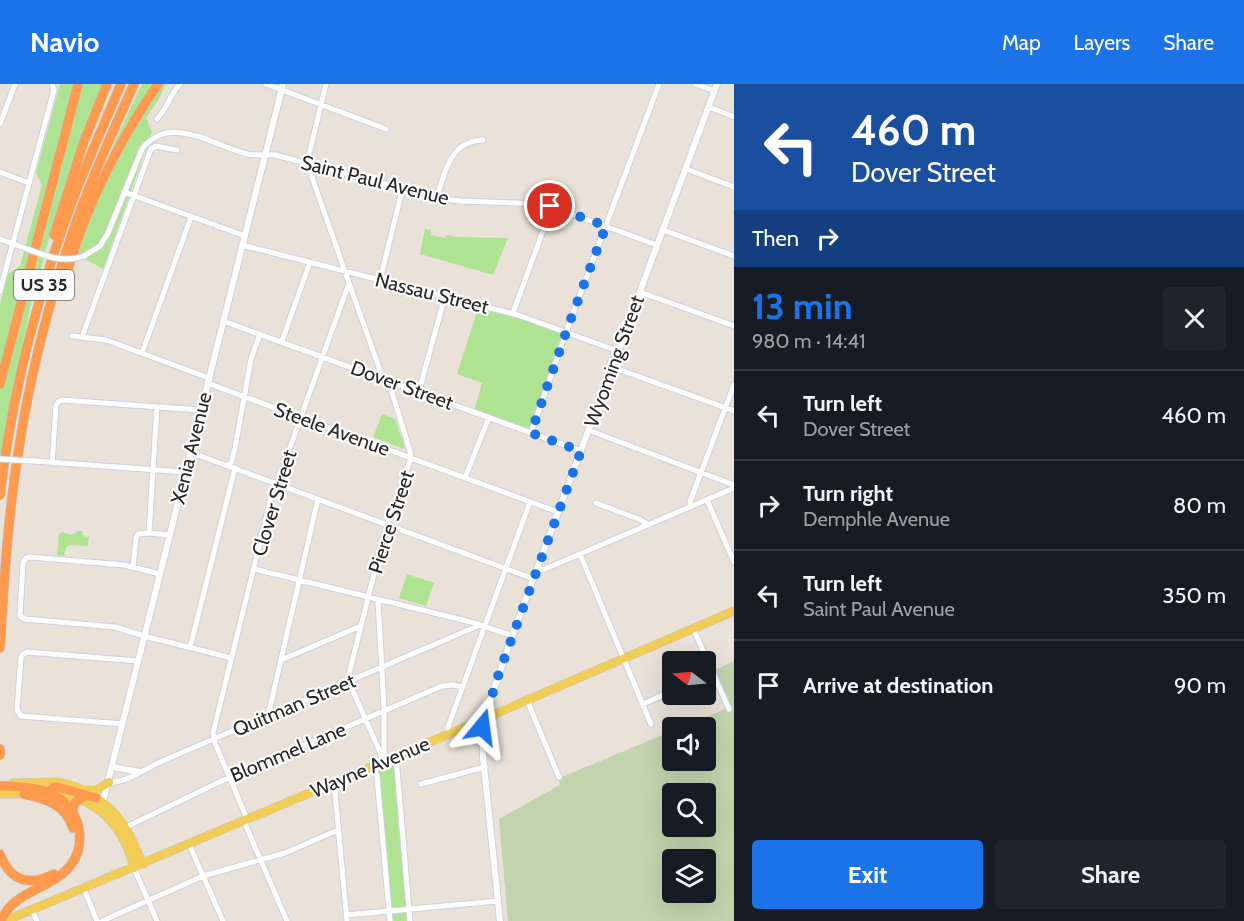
<!DOCTYPE html>
<meta charset="utf-8">
<style>
:root{--surface:#171b24;--page:#20242c;--text:#f1f3f6;--muted:#9ea1a6;--line:#363941;--accent:#1a73e8}
body{margin:0;font-family:Cabin,sans-serif;background:var(--page);color:var(--text);height:100vh;display:flex;flex-direction:column;font-size:22px;white-space:nowrap}
*{box-sizing:border-box;margin:0}
p{font-size:20px;color:var(--muted)}
.icon{flex:none;width:33px;height:33px;fill:none;stroke:currentColor;stroke-width:2;stroke-linecap:round;stroke-linejoin:round}
.map{position:relative;flex:1;overflow:hidden}
.details{display:flex;flex-direction:column;background:var(--surface);width:510px}
.details>*{flex:none}
.hud{background:#1a4fa0;color:#fff;overflow:hidden}
.needle{width:39px;rotate:286deg}
.fabs{position:absolute;left:662px;top:567px;display:grid;gap:12px}
.fabs a{display:grid;place-items:center;width:54px;height:54px;border-radius:6px;background:var(--surface);box-shadow:0 6px 24px #0002;font-size:30px}
.pin{position:absolute;display:grid;place-items:center;width:51px;height:51px;color:#fff;margin:-26px;border:3px solid #fff;border-radius:50%;box-shadow:0 2px 6px #0007}
.me{position:absolute;width:66px;margin:-33px;rotate:16deg;stroke-linejoin:round;filter:drop-shadow(0 0 4px #0008)}
.turn{display:flex;align-items:center;gap:21px;height:126px;padding:0 18px;font-size:27px}
.turn .icon{width:78px;height:78px;stroke-width:2.5}
.turn b{display:block;font-size:42px;line-height:51px}
.then{display:flex;align-items:center;height:57px;padding:0 18px;background:#0003;gap:12px;font-size:22px}
.round{display:grid;place-items:center;flex:none;width:63px;height:63px;border-radius:6px;background:var(--page)}
.overview{display:flex;align-items:center;justify-content:space-between;height:102px;padding:0 18px}
h1{font-size:36px;font-weight:700;line-height:45px;color:var(--accent)}
.cta{display:flex;gap:12px;margin-top:auto;padding:12px 18px}
.cta a{flex:1;height:69px;border-radius:6px;background:var(--accent);color:#fff;font-size:24px;font-weight:700;line-height:69px;text-align:center}
.cta a+a{background:var(--page);color:var(--text)}
ul{padding:0;list-style:none}
li{display:flex;align-items:center;gap:18px;height:90px;padding:0 18px;border-top:2px solid var(--line)}
li div{flex:1}
li b{display:block;font-size:22px}
li em{font-style:normal}
header{display:flex;align-items:center;gap:36px;box-sizing:border-box;height:84px;padding:0 30px;background:var(--accent);color:#fff}
header strong{font-size:28px}
nav{display:flex;gap:33px;margin-inline-start:auto;font-size:21px}
main{display:flex;flex:1;min-height:0}
.map>svg:first-child{display:block}
</style>
<header>
<strong>Navio</strong>
<nav><a>Map</a><a>Layers</a><a>Share</a></nav>
</header>
<main>
<div class="map">
<svg width="734" height="837" viewBox="0 0 734 837">
<rect width="100%" height="100%" fill="#eae2d8"/>
<path fill="#aee392" d="M60,0H107L76,68L51,147L30,224L1,369H0V220L8,190L20,182L42,101L36,89Z
M142,0H166L157,18L146,34L152,48L103,185L78,171L113,61Z
M425,145L431,146L430,151L445,154L447,151L457,153L508,154L493,191L420,170Z
M479,221L567,248L531,349L474,327L482,299L457,290Z
M382,330L395,335L405,364L404,365L373,353Z
M77,447H82L83,451L86,453L89,452L88,462L70,461L66,464L64,472L57,471L59,450L62,448C67,450 73,453 77,447Z
M407,490L434,499L426,522L399,514Z
M393,681L394,685L396,686L410,837H390L378,687Z"/>
<path fill="#c1d4ae" fill-rule="evenodd" d="M734,577V837H508L499,735L560,701L558,695L562,693L672,647V676H705V644L681,643L730,623L715,586ZM672,710H705V742H672ZM672,776H705V808H672Z"/>
<g fill="none" stroke-linecap="round" stroke-linejoin="round">
<defs>
<path id="minor" d="M266,0L386,45
M695,0L715,7
M709,23L734,33
M157,35C168,24 169,12 180,0
M0,40L15,0
M686,85L734,103
M0,88L29,99
M124,108L245,152
M437,113C443,95 448,66 469,59C473,57 478,56 483,56
M663,146L734,172
M0,155L22,163
M242,161L518,231L618,267
M84,172L100,162L108,149L142,65C170,29 212,61 247,70C256,72 266,70 275,71L443,115L461,117L544,120L657,161
M380,196L403,103
M349,199L381,289L390,302L410,367L411,374L387,442L381,462L348,594L349,598L384,677
M0,207L54,6L52,0
M640,208L734,242
M513,229L552,122
M223,237L581,367
M72,252L106,256L209,294
M82,253L151,65L156,62L177,66
M282,257L310,178
M142,269L191,133
M612,283L734,327
M207,299L558,428
M419,307L445,212
M588,346L734,401
M531,349L569,240L659,0
M190,368L534,495
M34,377L185,388
M52,379L56,322L58,318L62,316L201,326
M229,382L232,376L235,364L251,275L260,250
M465,394L489,333
M707,416L734,478
M596,419L641,436L649,441
M691,423L690,418L734,301
M149,449L157,323
M580,470L651,640
M133,483L136,454L138,450L149,449L169,451
M254,485L471,538L513,552
M537,486L545,485L734,404
M160,490L124,481L29,473L26,474L23,478L20,532L25,535L115,543L144,552L232,574
M378,516L384,624V676
M693,544L729,625
M190,564L235,384
M281,576L361,542
M527,616L559,693
M643,620L672,607
M268,632L318,415
M123,640L21,632L17,626L21,573L22,571L27,568L138,577
M450,650L448,649V643L530,418
M396,673L410,837
M373,682L377,692L378,704L390,837
M109,698C123,700 146,685 160,678L480,541
M334,698L347,837
M421,700L485,683
M124,744L230,693L442,602L453,601L463,603
M189,760L223,837
M134,784L157,837
M84,805L97,837
M32,826L37,837
M346,831L498,817
M102,837L203,792L285,769L338,746
M287,837L246,742L245,730L215,659L213,649L273,406L278,397L349,199L307,79L326,0"/>
<path id="tertiary" d="M112,683L140,688
M102,721L283,0
M500,837L483,672L482,645L484,634L515,544L717,0"/>
<path id="primary" d="M463,645L475,648L482,654
M13,699L57,698C87,703 115,723 129,750C134,759 138,770 143,780
M86,706H97L109,698
M0,710H28
M52,710C96,712 124,742 134,784
M5,837L414,665L734,527"/>
<path id="motorway" d="M54,151L83,60L107,0
M60,211C68,185 76,158 86,133C105,86 130,41 158,0
M0,300L78,0
M0,411C12,309 39,205 75,110C89,73 106,36 121,0
M0,564C4,497 8,430 19,364C29,297 46,230 67,165C85,108 110,54 134,0
M0,665V671
M0,702C27,703 60,703 74,731C80,742 81,755 78,767C65,807 16,800 1,837
M24,710C47,715 65,720 73,744
M51,713V705L54,703H58L96,714
M73,728C73,721 73,718 81,715
M0,770C10,797 29,803 54,790"/>
</defs>
<use href="#minor" stroke="#cdd1e1" stroke-width="7"/>
<use href="#tertiary" stroke="#cdd1e1" stroke-width="8"/>
<use href="#primary" stroke="#c3c3c3" stroke-width="9"/>
<use href="#motorway" stroke="#c3c3c3" stroke-width="10"/>
<use href="#minor" stroke="#fff" stroke-width="5"/>
<use href="#tertiary" stroke="#fff" stroke-width="6"/>
<use href="#primary" stroke="#f2cd55" stroke-width="8"/>
<use href="#motorway" stroke="#ff9a4e" stroke-width="9"/>
<defs>
<path id="minor-bridge" d="M22,163C43,171 62,180 84,172
M0,375L34,377"/>
</defs>
<use href="#minor-bridge" stroke="#cdd1e1" stroke-width="7" stroke-linecap="butt"/>
<use href="#minor-bridge" stroke="#fff" stroke-width="5"/>
</g>
<g fill="none" stroke-linecap="round" stroke-linejoin="round">
<path stroke="#1a73e8" stroke-width="10" stroke-dasharray="0 18" d="M482,643L499,589L581,367L531,349L569,240L606,142L550,122"/>
</g>
<g text-anchor="middle" dominant-baseline="central" stroke-width="4.5" stroke-linejoin="round" paint-order="stroke">
<rect fill="#fff" stroke="#686868" stroke-width="1.5" x="14" y="186" width="60" height="30" rx="4.5"/>
<g font-size="18" font-weight="bold" fill="#272727">
<text x="44" y="201">US 35</text>
</g>
<g font-size="20" fill="#272727" stroke="#fff">
<text transform="translate(375 96) rotate(14)">Saint Paul Avenue</text>
<text transform="translate(432 209) rotate(14)">Nassau Street</text>
<text transform="translate(614 277) rotate(-70)">Wyoming Street</text>
<text transform="translate(402 301) rotate(20)">Dover Street</text>
<text transform="translate(332 345) rotate(20)">Steele Avenue</text>
<text transform="translate(191 364) rotate(-76)">Xenia Avenue</text>
<text transform="translate(274 419) rotate(-73)">Clover Street</text>
<text transform="translate(391 438) rotate(-72)">Pierce Street</text>
<text transform="translate(294 621) rotate(-23)">Quitman Street</text>
<text transform="translate(288 668) rotate(-23)">Blommel Lane</text>
<text transform="translate(370 683) rotate(-23)">Wayne Avenue</text>
</g>
</g>
</svg>
<div class="fabs">
<a><svg class="needle" viewBox="-14 -14 28 28"><path d="M0-13l5 13h-10z" fill="#e53935"/><path d="M0 13l5-13h-10z" fill="#9ea1a6"/></svg></a>
<a><svg class="icon" aria-label="sound" viewBox="0 0 24 24"><path d="M4 9h4l5-4v14l-5-4H4zM17 9q2 3 0 6"/></svg></a>
<a><svg class="icon" aria-label="search" viewBox="0 0 24 24"><circle cx="10" cy="10" r="6"/><path d="M15 15l6 6"/></svg></a>
<a><svg class="icon" aria-label="layers" viewBox="0 0 24 24"><path d="M12 4l9 5-9 5-9-5zM3 14l9 5 9-5"/></svg></a>
</div>
<div class="pin" style="left:550px;top:122px;background:#d93025"><svg class="icon" aria-label="arrive" viewBox="0 0 24 24"><path d="M6 21V4h12l-3 4 3 4H6"/></svg></div>
<svg class="me" style="left:482px;top:643px" viewBox="-20 -20 40 40"><path d="M0-17L14 15 0 8-14 15z" fill="#1a73e8" stroke="#fff" stroke-width="4"/></svg>
</div>
<section class="details">
<div class="hud">
<div class="turn"><svg class="icon" aria-label="left" viewBox="0 0 24 24"><path d="M17 20v-9H6M10 6l-5 5 5 5"/></svg><div><b>460 m</b>Dover Street</div></div>
<div class="then">Then<svg class="icon" aria-label="right" viewBox="0 0 24 24"><path d="M7 20v-9h11M14 6l5 5-5 5"/></svg></div>
</div>
<div class="overview"><div><h1>13 min</h1><p>980 m · 14:41</p></div><a class="round"><svg class="icon" aria-label="close" viewBox="0 0 24 24"><path d="M6 6l12 12M18 6L6 18"/></svg></a></div>
<ul>
<li><svg class="icon" aria-label="left" viewBox="0 0 24 24"><path d="M17 20v-9H6M10 6l-5 5 5 5"/></svg><div><b>Turn left</b><p>Dover Street</p></div><em>460 m</em></li>
<li><svg class="icon" aria-label="right" viewBox="0 0 24 24"><path d="M7 20v-9h11M14 6l5 5-5 5"/></svg><div><b>Turn right</b><p>Demphle Avenue</p></div><em>80 m</em></li>
<li><svg class="icon" aria-label="left" viewBox="0 0 24 24"><path d="M17 20v-9H6M10 6l-5 5 5 5"/></svg><div><b>Turn left</b><p>Saint Paul Avenue</p></div><em>350 m</em></li>
<li><svg class="icon" aria-label="arrive" viewBox="0 0 24 24"><path d="M6 21V4h12l-3 4 3 4H6"/></svg><div><b>Arrive at destination</b></div><em>90 m</em></li>
</ul>
<div class="cta"><a>Exit</a><a>Share</a></div>
</section>
</main>
